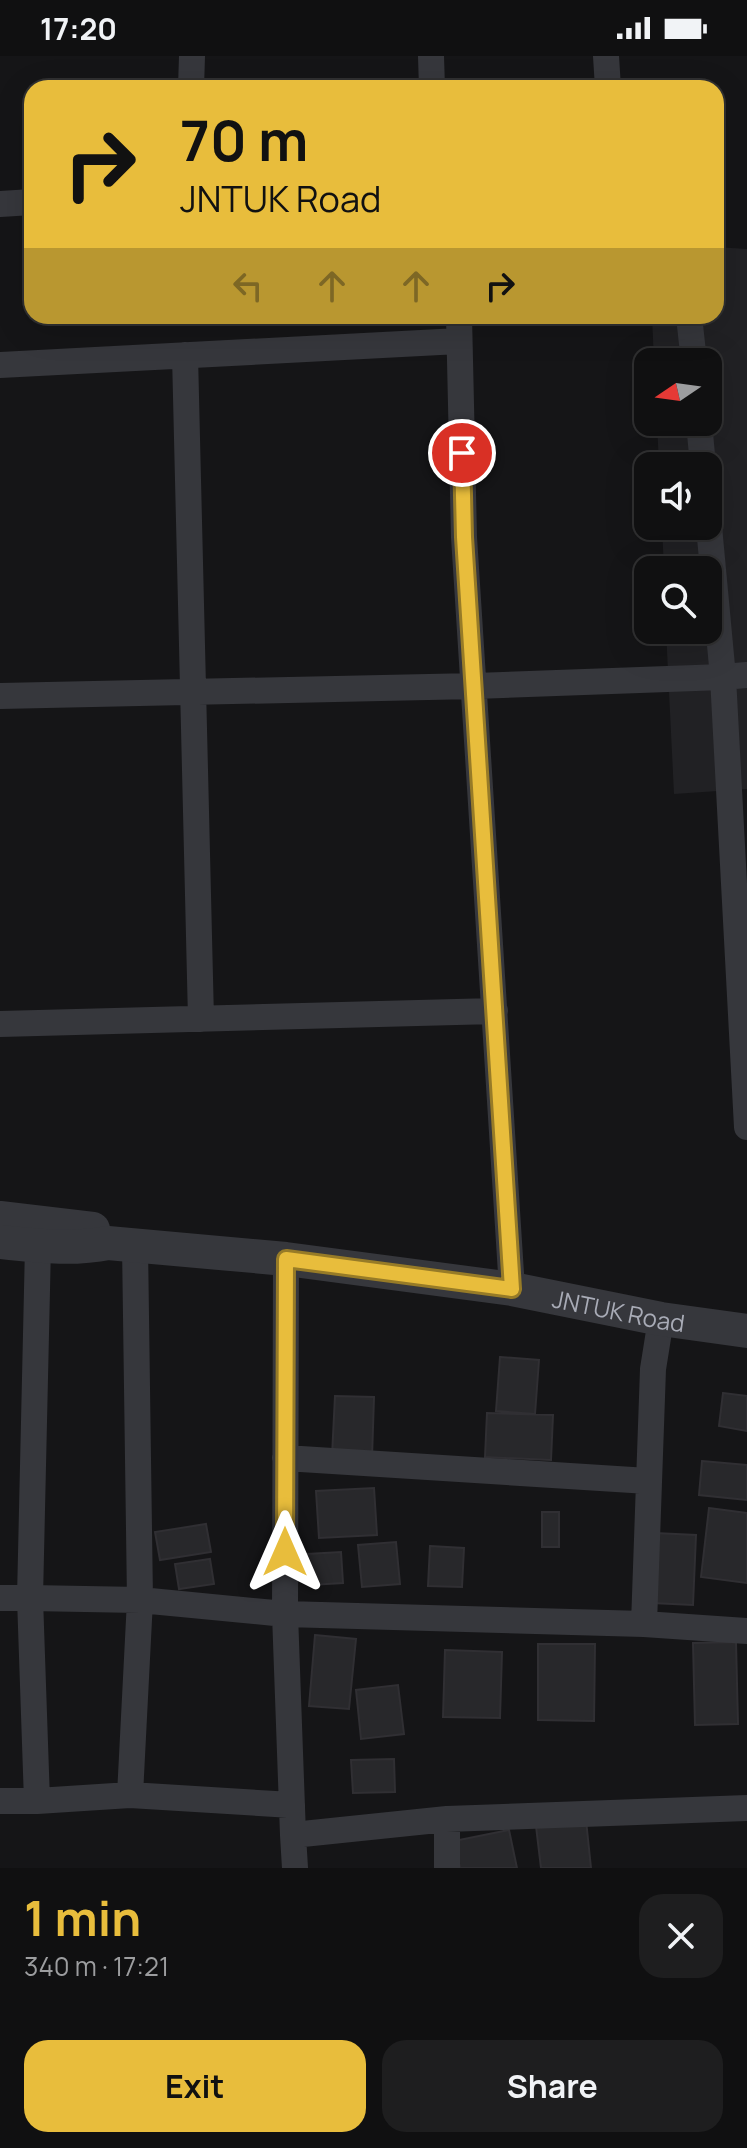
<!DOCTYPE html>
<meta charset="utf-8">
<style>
:root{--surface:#101011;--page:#1e1e1f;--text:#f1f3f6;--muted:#9c9d9f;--line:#303031;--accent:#e8bd3c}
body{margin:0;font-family:Manrope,sans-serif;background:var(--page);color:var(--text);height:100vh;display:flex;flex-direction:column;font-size:30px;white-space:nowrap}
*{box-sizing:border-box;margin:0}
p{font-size:26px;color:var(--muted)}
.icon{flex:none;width:44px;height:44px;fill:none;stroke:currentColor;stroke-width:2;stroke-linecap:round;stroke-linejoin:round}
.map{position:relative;height:1812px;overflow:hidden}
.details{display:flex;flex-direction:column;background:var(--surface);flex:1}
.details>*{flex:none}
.guide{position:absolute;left:24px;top:24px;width:700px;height:244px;border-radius:24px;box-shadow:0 8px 32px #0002,0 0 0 2px var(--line);background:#e8bd3c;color:#111;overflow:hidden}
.needle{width:52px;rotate:257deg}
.buttons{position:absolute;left:634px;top:292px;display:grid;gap:16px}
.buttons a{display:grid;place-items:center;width:88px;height:88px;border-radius:16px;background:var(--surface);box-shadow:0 8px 32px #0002,0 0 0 2px var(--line);font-size:40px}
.pin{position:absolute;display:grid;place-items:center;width:68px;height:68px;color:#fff;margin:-34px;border:4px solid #fff;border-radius:50%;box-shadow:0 2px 8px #0007}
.me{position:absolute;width:88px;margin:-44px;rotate:0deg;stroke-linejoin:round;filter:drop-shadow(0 0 6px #0008)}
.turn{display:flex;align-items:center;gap:28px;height:168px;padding:0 24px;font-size:36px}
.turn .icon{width:104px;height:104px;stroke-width:2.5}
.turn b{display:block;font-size:56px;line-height:68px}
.lanes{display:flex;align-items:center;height:76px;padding:0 24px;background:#0003;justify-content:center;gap:40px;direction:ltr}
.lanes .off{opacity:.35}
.round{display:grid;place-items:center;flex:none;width:84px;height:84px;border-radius:24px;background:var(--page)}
.head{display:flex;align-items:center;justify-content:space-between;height:136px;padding:0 24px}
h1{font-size:48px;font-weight:700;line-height:60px;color:var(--accent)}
.cta{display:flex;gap:16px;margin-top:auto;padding:16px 24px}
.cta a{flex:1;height:92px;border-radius:24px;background:var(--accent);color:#111;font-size:32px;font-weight:700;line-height:92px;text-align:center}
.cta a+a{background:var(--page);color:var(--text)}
.status{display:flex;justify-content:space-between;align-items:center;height:56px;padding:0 40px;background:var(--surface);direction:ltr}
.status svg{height:22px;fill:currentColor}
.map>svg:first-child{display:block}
</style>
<div class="status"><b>17:20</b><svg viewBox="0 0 49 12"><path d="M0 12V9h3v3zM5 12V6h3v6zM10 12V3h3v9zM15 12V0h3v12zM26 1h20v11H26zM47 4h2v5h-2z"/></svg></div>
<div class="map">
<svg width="747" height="1812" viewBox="0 0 747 1812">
<rect width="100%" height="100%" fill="#151517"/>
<path fill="#212124" d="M716,191L747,193V733L674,738L666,574H708V514H664L662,470H708V410H659L657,366H708V306H654L652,260H716Z"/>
<path fill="#28282b" stroke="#302f33" stroke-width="2" d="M500,1301L539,1304L535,1358L496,1355Z
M723,1337L747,1340V1375L719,1370Z
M335,1340L374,1341L372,1402L332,1400Z
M487,1357L553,1359L551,1404L485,1401Z
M702,1405L747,1409V1444L699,1439Z
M374,1432L377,1479L319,1482L316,1435Z
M709,1452L747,1457V1527L701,1521Z
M542,1456H559V1491H542Z
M206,1468L211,1496L160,1504L155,1476Z
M655,1477L696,1479L693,1549L652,1547Z
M396,1486L400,1528L362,1531L358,1489Z
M430,1490L464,1492L462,1531L428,1530Z
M341,1496L343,1527L310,1529L307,1498Z
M210,1503L214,1528L179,1533L175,1508Z
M315,1579L356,1583L349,1653L309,1650Z
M736,1586L738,1668L695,1669L693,1587Z
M538,1588H595L594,1665L538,1664Z
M445,1594L502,1596L500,1662L443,1661Z
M398,1629L404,1678L361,1683L356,1634Z
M394,1703L395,1736L353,1737L351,1704Z
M586,1764L591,1812H541L536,1770Z
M509,1774L517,1812H460L454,1785Z"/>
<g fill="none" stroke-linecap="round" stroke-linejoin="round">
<path stroke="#36373c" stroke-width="26" d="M431,0L432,32
M606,0L608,32
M191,32L192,0
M0,148L32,146
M459,260L464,481L512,1233
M689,260L694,306
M185,299L201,963
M0,309L459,285
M699,366L703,410
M747,619L723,621L747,1071
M0,640L475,630L723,621L708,460
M0,968L495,955
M135,1189L140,1544L285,1558L293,1779L447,1763L747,1752
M286,1203L285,1558L644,1568L747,1575
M285,1402L648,1425
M0,1542H30L38,1190
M644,1568L653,1313L661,1263
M0,1745H37L30,1542L140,1544L130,1739
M37,1745L130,1739L292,1749
M293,1779L295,1812
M447,1812V1763"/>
<g stroke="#36373c" stroke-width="34">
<path d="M0,1162L93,1173"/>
<path id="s1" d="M0,1186C36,1190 73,1194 108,1187L286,1203L512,1233L661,1263L747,1275"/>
</g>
</g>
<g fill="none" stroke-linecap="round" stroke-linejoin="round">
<defs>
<path id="route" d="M285,1496L286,1203L512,1233L464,481L462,397"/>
</defs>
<use href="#route" stroke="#977b27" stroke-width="20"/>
<use href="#route" stroke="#e8bd3c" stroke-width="14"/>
</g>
<g text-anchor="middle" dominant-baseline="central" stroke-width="8" stroke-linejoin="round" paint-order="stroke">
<g font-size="24" fill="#a8abb6" stroke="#101012">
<text stroke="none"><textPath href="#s1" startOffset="624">JNTUK Road</textPath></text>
</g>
</g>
</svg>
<div class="buttons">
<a><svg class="needle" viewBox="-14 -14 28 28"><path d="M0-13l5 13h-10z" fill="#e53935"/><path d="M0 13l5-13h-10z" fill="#9c9d9f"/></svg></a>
<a><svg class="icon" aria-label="sound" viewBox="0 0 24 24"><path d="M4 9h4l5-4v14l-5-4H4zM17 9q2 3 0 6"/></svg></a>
<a><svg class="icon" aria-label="search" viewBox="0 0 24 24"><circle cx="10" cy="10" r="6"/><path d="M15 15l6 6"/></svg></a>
</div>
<div class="pin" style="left:462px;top:397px;background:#d93025"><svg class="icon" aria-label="arrive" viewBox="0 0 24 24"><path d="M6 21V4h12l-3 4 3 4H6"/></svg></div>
<svg class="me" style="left:285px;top:1496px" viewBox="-20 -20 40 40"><path d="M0-17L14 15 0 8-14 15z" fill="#e8bd3c" stroke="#fff" stroke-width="4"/></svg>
<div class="guide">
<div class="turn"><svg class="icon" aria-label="right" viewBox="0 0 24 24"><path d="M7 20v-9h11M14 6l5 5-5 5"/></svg><div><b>70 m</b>JNTUK Road</div></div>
<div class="lanes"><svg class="icon off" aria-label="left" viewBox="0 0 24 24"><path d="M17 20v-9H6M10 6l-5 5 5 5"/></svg><svg class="icon off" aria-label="ahead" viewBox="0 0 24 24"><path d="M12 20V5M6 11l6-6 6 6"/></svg><svg class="icon off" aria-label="ahead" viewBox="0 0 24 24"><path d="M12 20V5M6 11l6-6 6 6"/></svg><svg class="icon" aria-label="right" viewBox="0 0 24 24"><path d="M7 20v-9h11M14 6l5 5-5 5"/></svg></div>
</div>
</div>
<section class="details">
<div class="head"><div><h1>1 min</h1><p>340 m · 17:21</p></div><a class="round"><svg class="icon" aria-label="close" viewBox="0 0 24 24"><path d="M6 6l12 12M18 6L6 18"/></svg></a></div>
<div class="cta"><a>Exit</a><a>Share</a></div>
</section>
